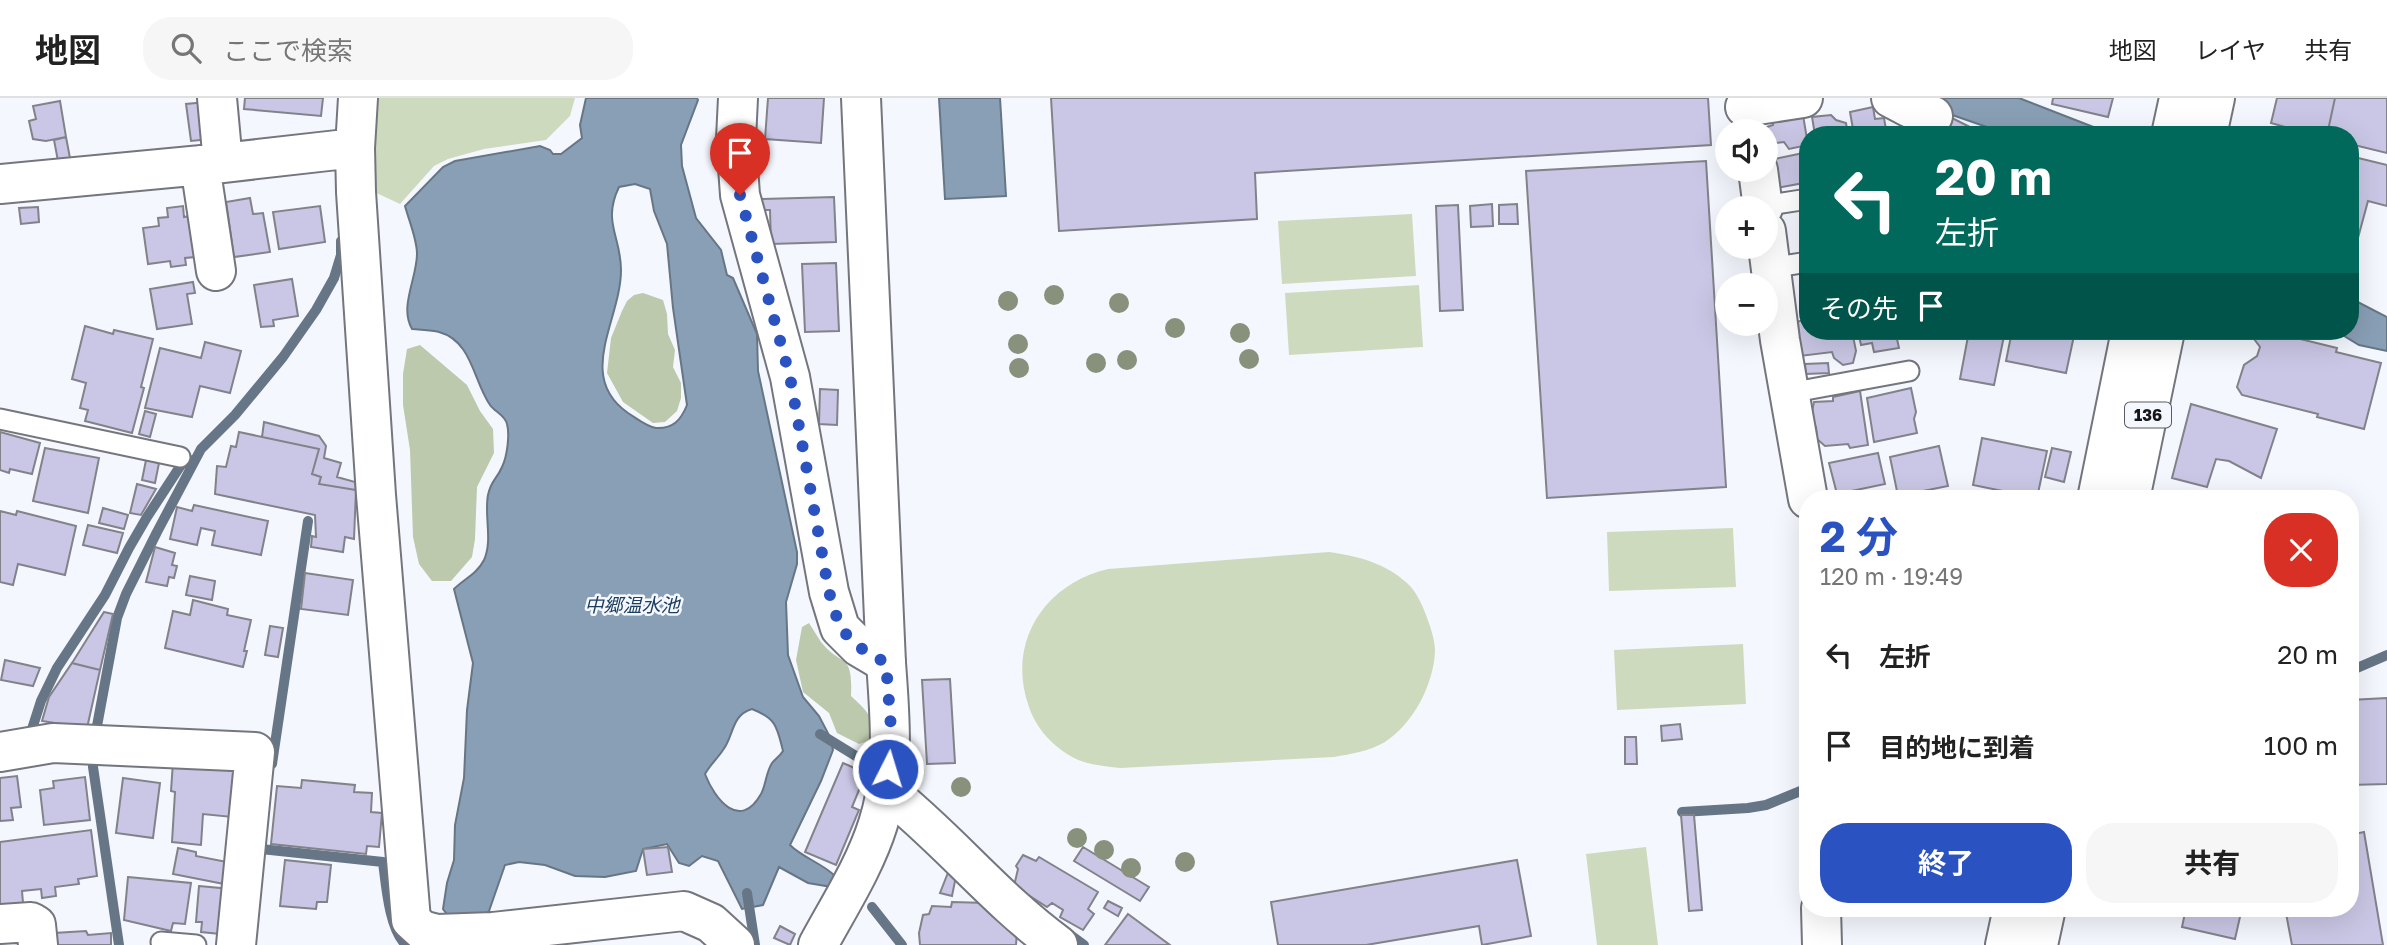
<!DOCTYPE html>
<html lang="ja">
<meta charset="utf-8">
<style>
:root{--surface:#fff;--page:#f6f6f6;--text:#222;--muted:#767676;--line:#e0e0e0;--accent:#2b52c1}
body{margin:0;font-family:"Golos Text","Noto Sans JP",sans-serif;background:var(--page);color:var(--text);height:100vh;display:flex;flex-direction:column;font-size:26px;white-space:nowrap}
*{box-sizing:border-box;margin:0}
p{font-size:23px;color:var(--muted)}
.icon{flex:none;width:38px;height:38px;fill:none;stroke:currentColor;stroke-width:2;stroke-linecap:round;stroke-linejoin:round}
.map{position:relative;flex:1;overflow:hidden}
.details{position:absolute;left:1799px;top:392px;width:560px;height:427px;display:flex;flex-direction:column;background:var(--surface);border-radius:28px;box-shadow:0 7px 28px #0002}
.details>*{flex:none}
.guide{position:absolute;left:1799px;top:28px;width:560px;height:214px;border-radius:28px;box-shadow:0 7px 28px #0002;background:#00695c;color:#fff;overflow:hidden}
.buttons{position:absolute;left:1715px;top:21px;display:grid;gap:14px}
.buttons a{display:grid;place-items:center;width:63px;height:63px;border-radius:50%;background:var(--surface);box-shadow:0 7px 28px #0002;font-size:35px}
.pin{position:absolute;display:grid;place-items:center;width:60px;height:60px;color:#fff;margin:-72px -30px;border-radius:50% 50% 50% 0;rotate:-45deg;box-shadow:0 0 7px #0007}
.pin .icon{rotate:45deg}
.me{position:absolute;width:77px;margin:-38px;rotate:5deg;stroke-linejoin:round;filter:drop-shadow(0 0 5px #0008)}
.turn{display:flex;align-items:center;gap:24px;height:147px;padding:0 21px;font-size:32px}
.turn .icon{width:91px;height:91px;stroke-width:2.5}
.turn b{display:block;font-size:49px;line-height:60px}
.then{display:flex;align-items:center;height:66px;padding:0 21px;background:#0003;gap:14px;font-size:26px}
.round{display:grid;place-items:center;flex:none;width:74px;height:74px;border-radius:28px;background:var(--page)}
.overview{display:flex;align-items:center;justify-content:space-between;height:119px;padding:0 21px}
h1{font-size:42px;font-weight:700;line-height:52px;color:var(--accent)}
.cta{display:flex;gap:14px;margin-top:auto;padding:14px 21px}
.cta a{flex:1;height:80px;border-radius:28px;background:var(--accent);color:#fff;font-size:28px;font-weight:700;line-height:80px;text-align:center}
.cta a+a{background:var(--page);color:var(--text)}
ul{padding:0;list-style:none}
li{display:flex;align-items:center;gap:21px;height:91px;padding:0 21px}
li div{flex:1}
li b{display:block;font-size:26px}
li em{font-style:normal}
header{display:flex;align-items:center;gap:42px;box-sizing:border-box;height:98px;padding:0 35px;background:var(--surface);border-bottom:2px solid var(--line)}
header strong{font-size:33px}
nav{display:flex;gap:38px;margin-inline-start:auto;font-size:24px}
.search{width:490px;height:63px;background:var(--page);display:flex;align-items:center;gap:18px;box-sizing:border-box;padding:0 24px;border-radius:28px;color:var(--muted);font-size:26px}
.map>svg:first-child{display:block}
</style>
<header>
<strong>地図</strong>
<div class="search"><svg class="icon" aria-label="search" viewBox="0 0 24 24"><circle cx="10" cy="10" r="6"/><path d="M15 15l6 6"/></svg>ここで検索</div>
<nav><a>地図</a><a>レイヤ</a><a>共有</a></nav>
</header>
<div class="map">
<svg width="2387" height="847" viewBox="0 0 2387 847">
<rect width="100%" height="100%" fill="#f5f7fe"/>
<path fill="#cedabe" d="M371,0H575L570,18L546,42L484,51L448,61L434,68L400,106L368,91Z
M1412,116L1416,178L1282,186L1278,123Z
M1419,187L1423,249L1289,257L1285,195Z
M1733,430L1736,489L1609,493L1607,434Z
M1329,454C1358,458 1385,465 1407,485C1416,493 1422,506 1426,517C1430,528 1435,541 1435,553C1434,586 1413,626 1385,644C1370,653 1351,656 1334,659L1120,670C1104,668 1088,667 1074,660C1053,649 1036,630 1029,609C1006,545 1044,486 1108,471Z
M1743,546L1746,606L1617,612L1614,552Z
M1646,749L1658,847H1597L1586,756Z"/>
<path fill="#bcc9ac" d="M643,195L663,202L667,216L668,236L675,252L673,269L681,285V300L677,313L665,324L653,325L623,304L607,275L611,240L622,213L627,203L634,197Z
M420,247L467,287L480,313L493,331L494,355L477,389L475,441L472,459L451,483H432L419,466L413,439L410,352L403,307V276L407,251Z
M809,525C813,531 817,538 821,544C842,570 853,553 851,598C866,612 875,619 874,641L859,646L837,635L829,615L803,594L796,562L802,529Z"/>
<path fill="#899fb5" stroke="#667686" stroke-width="2" fill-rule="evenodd" d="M586,0H697L698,2L681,47L682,68L696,120L721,152L727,177L733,180L757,236L758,273L797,454V466L786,504L788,557L803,599L819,618L830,639L833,652L821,683L790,747C803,760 822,765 835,778L832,789L808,785L779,769L763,807L742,811L718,763L702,758L689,768L679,765L667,746L643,751L636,773L605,779L575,778L545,767L519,764L505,767L489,813L482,821L452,823L443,811L447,785L454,762L455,727L464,680L467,612L473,565L454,491C464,481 477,476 484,462C493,442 484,418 488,397C491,382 497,381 502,369C507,359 510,337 507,326C505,317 495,314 490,307C473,282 472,243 439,234C431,232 421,232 412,231C399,209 417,180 417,156C417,141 409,123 405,108L443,69L455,63L540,48L550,52L553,56H561L582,40L580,27ZM635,86L650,91L654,113L667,146L673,210L687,307C681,322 673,331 656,330C647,329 636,320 628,315C575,278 621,222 621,172C621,138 602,124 619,89ZM752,611C777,621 777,629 783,653C780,658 775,661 772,665C766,674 766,687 761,696C740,733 715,702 705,676C710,667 717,661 723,652C734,638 731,617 752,611Z
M939,0H1000L1006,98L945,101Z
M1910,0H2019L2114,37H2010L1932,10Z
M2350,200L2387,219V253L2359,247L2336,233H2350Z"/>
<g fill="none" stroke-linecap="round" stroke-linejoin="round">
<path stroke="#667686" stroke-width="10" d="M2350,573L2387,557
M32,631L41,603L57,570L105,497L129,450L147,419L181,367L190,362
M820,636L864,663
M272,666L308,423
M1682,714L1748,710L1766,707L1808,690
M261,744V751L383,764C386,787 389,831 406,847
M747,795L755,847
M872,809L902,847
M1065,833L1084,847
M119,847L93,669L97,628L117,520L126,496L157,434L201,351L235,317L283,259L316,212L334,180L341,157V143"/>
</g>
<path fill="#c9c7e5" stroke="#82828a" stroke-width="2" d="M245,0H323L321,18L244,11Z
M768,0H824L821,45L765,41Z
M1051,0H1708L1711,47L1255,75L1257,121L1059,133Z
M2053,0H2113L2108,19L2052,6Z
M2277,0H2335L2327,37H2314L2271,25Z
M2335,0H2387V55L2350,46V37H2327Z
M60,3L66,39L46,43L33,41L29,23L36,21L33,8Z
M206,4L210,41L191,43L186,6Z
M1873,9L1875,21L1884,20L1887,37H1854L1850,14Z
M1803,17L1808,47L1789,51L1784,44L1768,46L1764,30L1773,27V22Z
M1831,17L1836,22L1846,25L1848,37H1815L1812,19Z
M1950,19L1978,33L1977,37H1942Z
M66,39L70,60L58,63L54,42Z
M1808,54V91L1806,92L1804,85L1776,90L1770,62Z
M2350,58L2387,67V108L2368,103L2355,151L2350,149Z
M1706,63L1726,389L1547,400L1526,73Z
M834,99L836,144L771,146L770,112H759L758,101Z
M250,100L253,116L263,115L270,154L234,159L226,104Z
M1492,106L1493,128L1471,129L1470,108Z
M1517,106L1518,126H1499V107Z
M1458,107L1463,212L1440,213L1436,108Z
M183,108L184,119L190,118L195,159L185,160L186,167L171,169L170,163L148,166L143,130L159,128L158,120L168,119L167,110Z
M320,108L325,144L279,151L273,114Z
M38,109L39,124L21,126L19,110Z
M836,165L839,233L805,234L802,166Z
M292,181L298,218L273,222L274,228L261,229L254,187Z
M193,184L195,195L187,196L192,226L157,231L150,191Z
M1808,222V233H1852L1856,253L1853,265L1843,267L1834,260L1832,254L1800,258L1793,224Z
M85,228L113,236L114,232L153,241L141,289L144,290L132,335L85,323L88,312L80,310L86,285L72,281Z
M1858,233H1902L1903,241H1897L1899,250L1874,254L1872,245L1861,247Z
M1969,233H2005L1994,287L1960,281Z
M2012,233H2075L2066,275L2006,263Z
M2253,233H2293L2292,239L2337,250L2336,254L2381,265L2364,331L2317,319L2318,316L2242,297L2237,289L2244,267L2257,258L2260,249L2251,237Z
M205,244L241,253L230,295L200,288L192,319L145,310L160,250L201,260Z
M1828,265L1829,275L1806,276L1805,266Z
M1911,290L1916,314L1914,321L1917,335L1874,344L1867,300Z
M820,291L838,292L837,327L819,326Z
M1860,293L1868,347L1850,350L1848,346L1825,348L1817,341L1816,329L1810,323L1814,304L1833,303V299Z
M2191,306L2277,331L2261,380L2229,363L2216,361L2207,389L2172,380Z
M145,313L156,316L150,339L139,336Z
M264,324L319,338L326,348L324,360L341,365L337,379L355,384L356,392L319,386L321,379L312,376L319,351L262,339Z
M0,334L40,345L32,376L10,371L9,375L0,372Z
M239,334L319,351L312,376L321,379L319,386L356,392L354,441L345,439L343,454L311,449L312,438L316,439L315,417L215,396L217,368L226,369L231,348L236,349Z
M1982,340L2047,353L2037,400L1973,387Z
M1939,348L1948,388L1898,398L1890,359Z
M45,350L99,360L88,415L33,403Z
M2052,350L2071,354L2064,384L2045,379Z
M1878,355L1885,386L1837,396L1829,365Z
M146,362L159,365L155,385L142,382Z
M137,386L156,391L141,417L130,415Z
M194,407L268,423L261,457L212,447L215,433L201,430L197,447L170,441L177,409L192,413Z
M103,410L128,417L124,431L99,425Z
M0,413L16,417L17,413L76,428L65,477L18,466L13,487L0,484Z
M88,427L123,435L117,455L83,447Z
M155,449L175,455L172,467L177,468L174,480L169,479L167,488L146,484Z
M305,475L353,482L348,517L301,511Z
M190,478L215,483L212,502L186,497Z
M193,502L228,511L227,517L251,522L244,553H247L243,569L165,550L173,513L190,517Z
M104,514L113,516L100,572L72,565Z
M270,528L283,530L278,559L265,557Z
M5,562L40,570L33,588L1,582Z
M72,565L100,572L87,630L42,623L49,599Z
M950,581L955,665L927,666L922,582Z
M2387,600V686L2350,687V602Z
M1680,626L1682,641L1662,643L1661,628Z
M1625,639H1636L1637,666H1625Z
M173,664L236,668L232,719L203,716L201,747L172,744L175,694L171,693Z
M843,665L866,675L852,709L859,712L836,767L805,754Z
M17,678L21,709L11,710L13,722L0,723V680Z
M85,679L90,722L44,727L40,692L54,690L53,683Z
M123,680L160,685L153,740L116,735Z
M302,682L355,687L354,694L372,695L371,714L382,715L379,749L367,748L366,756L271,746L277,688L301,690Z
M1681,717H1694L1702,812L1689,813Z
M91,732L97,778L78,781L79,786L55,789L56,798L42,800L41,791L22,793L23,805L0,808V744Z
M2364,734L2383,847H2292L2285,810H2350V737Z
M668,749L672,774L647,777L643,751Z
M1083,749L1149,789L1140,803L1074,763Z
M178,750L196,754V758L227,764L224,786L173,776Z
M1023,757L1036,763L1039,759L1098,794L1088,811L1094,816L1083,832L1060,819L1063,812L1052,805L1047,809L1014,788L1018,771L1016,768Z
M285,762L331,767L327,804H317L316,811L280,808Z
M1517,762L1531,838L1482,847L1479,828L1366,847H1278L1271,804Z
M949,772L957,773L952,798L940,795Z
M128,779L191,785L185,826L173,825L171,833L124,822Z
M199,788L231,791L220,836L201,834L202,824H196Z
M1108,803L1122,810L1118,818L1104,810Z
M952,804L987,805L1017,833L1016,847H920L919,835L923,817L929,816L932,808L951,809Z
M2186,810H2242L2235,841L2182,829Z
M1128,816L1170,847H1105Z
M780,828L795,836L790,847L774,840Z
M86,833L88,837L111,835V847H55L54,835Z"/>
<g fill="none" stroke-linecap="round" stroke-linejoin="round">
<defs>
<path id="service" d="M1763,108L1808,101
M1770,170L1808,164
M1789,295L1909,273
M0,321L180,359
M161,844L196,847"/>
<path id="minor" d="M217,0L223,65
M358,0L355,50L356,94L376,397L411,822L422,832L437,836L493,834L684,813L711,825L735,847
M738,0L736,41L740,97L790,279L829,494L840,530L859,549L886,565
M1891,0L1910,10L1933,18
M1745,9L1803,0
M200,67L216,173
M1758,72L1763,110
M0,86L223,65L355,50
M1766,133L1780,242L1808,401
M0,654L53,645L255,654L236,847
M886,692C947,740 995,801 1058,847
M1821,810L1822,847
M0,826L31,824L36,827L38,847"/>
<path id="tertiary" d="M818,847C839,808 865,768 878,726C895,674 890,618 886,565L861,0"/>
<path id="trunk" d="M2171,37L2179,0
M2207,37L2215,0
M2097,401L2131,233
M2130,401L2165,233
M2005,847L2013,810
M2038,847L2046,810"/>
</defs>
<use href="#service" stroke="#74767e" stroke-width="23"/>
<use href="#minor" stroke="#74767e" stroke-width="42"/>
<use href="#tertiary" stroke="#74767e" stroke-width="42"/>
<use href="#trunk" stroke="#74767e" stroke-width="42"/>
<use href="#service" stroke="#fff" stroke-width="19"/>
<use href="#minor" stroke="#fff" stroke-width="38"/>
<use href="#tertiary" stroke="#fff" stroke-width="38"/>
<use href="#trunk" stroke="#fff" stroke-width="38"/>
</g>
<g fill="#87917b">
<circle cx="1054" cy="197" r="10"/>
<circle cx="1008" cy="203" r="10"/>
<circle cx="1119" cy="205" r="10"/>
<circle cx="1175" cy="230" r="10"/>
<circle cx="1240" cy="235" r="10"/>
<circle cx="1018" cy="246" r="10"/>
<circle cx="1249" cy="261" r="10"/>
<circle cx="1127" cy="262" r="10"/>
<circle cx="1096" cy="265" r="10"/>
<circle cx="1019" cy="270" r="10"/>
<circle cx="961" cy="689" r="10"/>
<circle cx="1077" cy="740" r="10"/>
<circle cx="1104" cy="752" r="10"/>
<circle cx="1185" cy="764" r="10"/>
<circle cx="1131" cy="770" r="10"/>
</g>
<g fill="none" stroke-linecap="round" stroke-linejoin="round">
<path stroke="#2b52c1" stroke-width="12" stroke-dasharray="0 21.6" d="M740,97L790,279L829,494L840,530L859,549L886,565L891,630L888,671"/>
</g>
<g text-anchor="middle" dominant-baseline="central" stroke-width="5" stroke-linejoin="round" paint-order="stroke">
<rect fill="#f5f7fe" stroke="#585a5e" stroke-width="2" x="2125" y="304.5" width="46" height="25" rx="5"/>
<g font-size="16" font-weight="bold" fill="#151619">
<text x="2148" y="317">136</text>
</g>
<g font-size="19" font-style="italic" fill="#1c3f60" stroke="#f5f7fe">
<text x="632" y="506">中郷温水池</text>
</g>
</g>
</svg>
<div class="buttons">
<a><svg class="icon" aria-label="sound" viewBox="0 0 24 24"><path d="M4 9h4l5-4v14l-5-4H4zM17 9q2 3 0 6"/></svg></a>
<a>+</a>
<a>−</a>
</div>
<div class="pin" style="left:740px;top:97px;background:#d93025"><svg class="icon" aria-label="arrive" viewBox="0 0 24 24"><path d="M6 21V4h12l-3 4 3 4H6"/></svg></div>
<svg class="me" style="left:888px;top:671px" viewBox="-20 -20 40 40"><circle r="17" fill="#2b52c1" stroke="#fff" stroke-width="3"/><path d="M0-11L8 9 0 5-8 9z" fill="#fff"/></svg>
<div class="guide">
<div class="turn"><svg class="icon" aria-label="left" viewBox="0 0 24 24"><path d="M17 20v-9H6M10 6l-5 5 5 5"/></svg><div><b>20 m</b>左折</div></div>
<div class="then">その先<svg class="icon" aria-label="arrive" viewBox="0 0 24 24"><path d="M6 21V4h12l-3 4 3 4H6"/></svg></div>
</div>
<section class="details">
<div class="overview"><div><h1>2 分</h1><p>120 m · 19:49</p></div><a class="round" style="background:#d93025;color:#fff"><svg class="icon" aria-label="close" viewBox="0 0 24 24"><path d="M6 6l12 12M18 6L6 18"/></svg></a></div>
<ul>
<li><svg class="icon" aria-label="left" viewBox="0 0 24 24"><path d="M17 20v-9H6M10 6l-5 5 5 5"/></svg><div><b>左折</b></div><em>20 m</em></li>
<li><svg class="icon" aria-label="arrive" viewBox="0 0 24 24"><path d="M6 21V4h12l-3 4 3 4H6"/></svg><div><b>目的地に到着</b></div><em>100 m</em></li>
</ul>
<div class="cta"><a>終了</a><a>共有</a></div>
</section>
</div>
